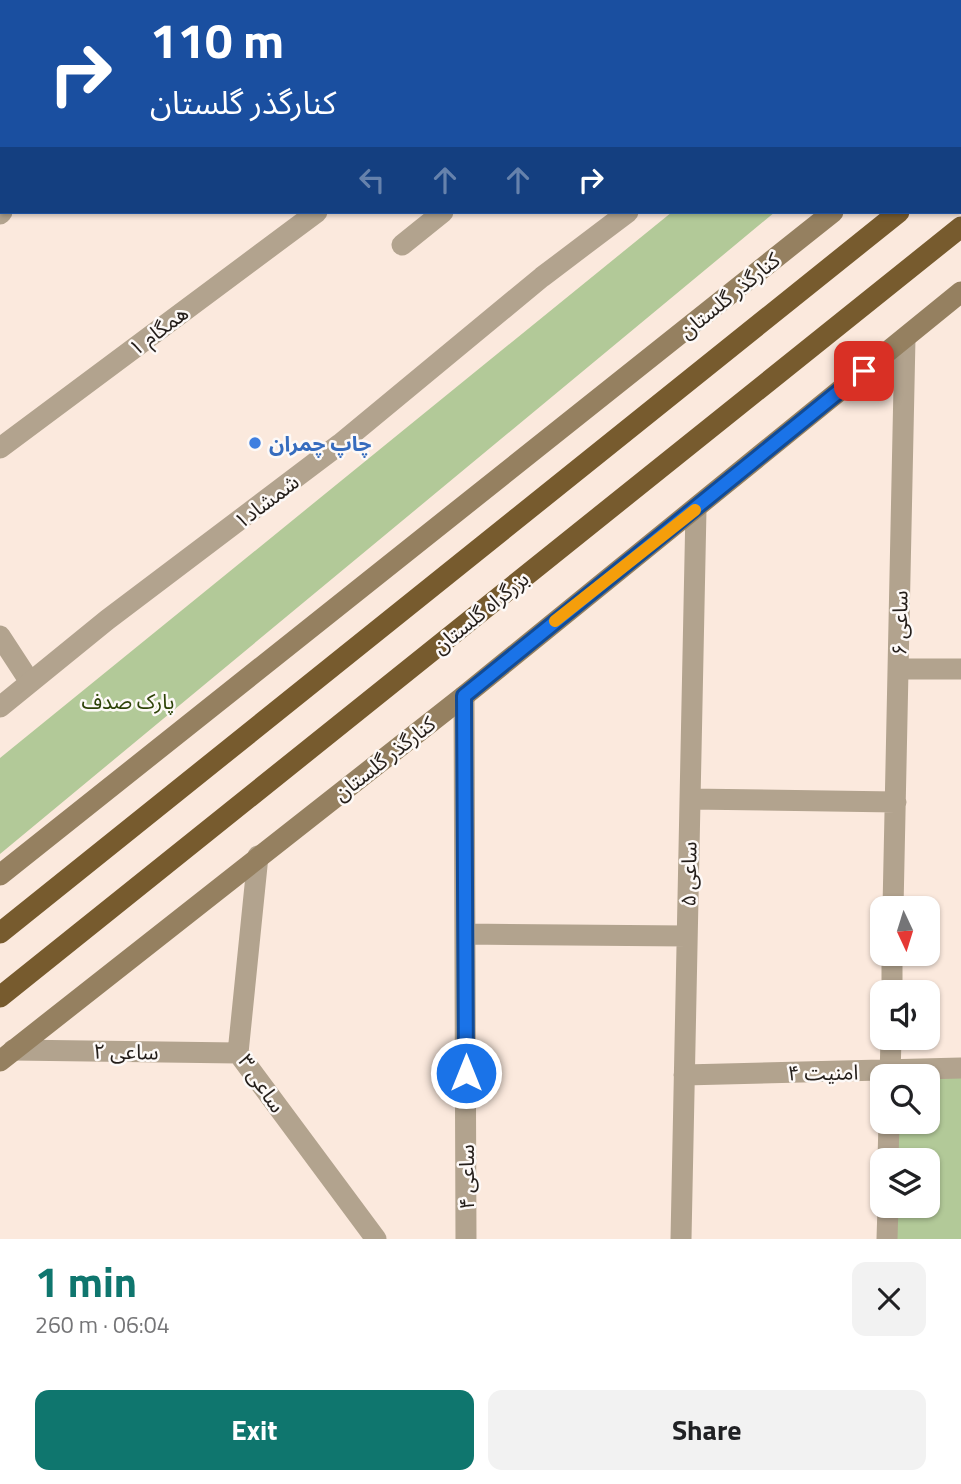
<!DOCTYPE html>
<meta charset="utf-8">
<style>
:root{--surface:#fff;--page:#f2f2f2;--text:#202124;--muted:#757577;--accent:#0f766e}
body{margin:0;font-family:"Titillium Web","Noto Sans Arabic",sans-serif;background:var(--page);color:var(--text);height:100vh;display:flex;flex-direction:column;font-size:26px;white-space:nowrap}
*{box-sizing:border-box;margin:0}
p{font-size:23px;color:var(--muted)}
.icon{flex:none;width:38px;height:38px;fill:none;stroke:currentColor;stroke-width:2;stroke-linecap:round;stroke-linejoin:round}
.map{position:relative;height:1239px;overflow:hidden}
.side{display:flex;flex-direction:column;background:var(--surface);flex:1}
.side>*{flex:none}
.hud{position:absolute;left:0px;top:0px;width:962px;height:214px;box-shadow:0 2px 5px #0004;background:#1a4fa0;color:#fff;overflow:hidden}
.needle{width:46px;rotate:176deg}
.fabs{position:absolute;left:870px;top:896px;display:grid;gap:14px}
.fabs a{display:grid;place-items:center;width:70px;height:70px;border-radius:14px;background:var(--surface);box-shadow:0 2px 5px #0004;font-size:35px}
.pin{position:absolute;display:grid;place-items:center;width:60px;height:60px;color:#fff;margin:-30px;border-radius:14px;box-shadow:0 4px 10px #0006}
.me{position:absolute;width:77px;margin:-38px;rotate:0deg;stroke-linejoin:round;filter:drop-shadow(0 0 5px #0008)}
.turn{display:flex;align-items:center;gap:24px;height:147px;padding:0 35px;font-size:32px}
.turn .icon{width:91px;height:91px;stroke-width:2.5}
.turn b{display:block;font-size:49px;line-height:60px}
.lanes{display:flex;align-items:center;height:66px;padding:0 35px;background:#0003;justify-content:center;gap:35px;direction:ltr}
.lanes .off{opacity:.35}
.round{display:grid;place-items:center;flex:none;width:74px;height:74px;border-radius:14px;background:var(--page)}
.head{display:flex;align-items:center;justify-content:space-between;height:119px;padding:0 35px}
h1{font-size:42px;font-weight:700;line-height:52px;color:var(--accent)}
.cta{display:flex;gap:14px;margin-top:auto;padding:14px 35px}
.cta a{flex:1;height:80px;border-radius:14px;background:var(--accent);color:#fff;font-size:28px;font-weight:700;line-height:80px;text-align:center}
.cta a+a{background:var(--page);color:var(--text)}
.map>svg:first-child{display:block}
</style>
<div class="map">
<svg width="961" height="1239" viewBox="0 0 961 1239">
<rect width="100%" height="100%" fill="#fbe9dd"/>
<path fill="#b2c998" d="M672,212H775L0,854V758Z
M961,1069V1239H887V1206H928V1160H888L889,1122H928V1076Z"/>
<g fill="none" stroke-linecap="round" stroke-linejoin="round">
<path stroke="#b2a38e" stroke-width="21" d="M412,2L414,0
M705,2L707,0
M0,214L2,212
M402,245L443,212
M0,448L317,212
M0,636L30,682
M898,669H961
M464,696L466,1239
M690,799L896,802
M258,856L238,1053L376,1239
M893,908L905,338
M465,934L687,936
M892,992V954
M13,1050L238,1053
M684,1075L961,1068
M890,1076L891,1038
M888,1160L889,1122
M681,1239L696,509
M887,1239L888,1206"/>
<path stroke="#b2a38e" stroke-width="21" d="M847,2L848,0
M0,707L107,620L340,444L542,277L628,212"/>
<path stroke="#958060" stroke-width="21" d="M0,875L833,212
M0,1061L464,696L961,292"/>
<path stroke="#775b2e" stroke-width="21" d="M0,933L899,212
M0,997L961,227"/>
</g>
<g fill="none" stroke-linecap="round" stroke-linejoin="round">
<defs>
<path id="route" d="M466,1073L464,696L864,371"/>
</defs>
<use href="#route" stroke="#114b97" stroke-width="18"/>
<use href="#route" stroke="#1a73e8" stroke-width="12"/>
<path stroke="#f59e0b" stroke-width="12" d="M555,621L695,510"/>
</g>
<circle fill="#3f7fe0" stroke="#fdf9f7" stroke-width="2.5" cx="255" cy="443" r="7"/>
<g text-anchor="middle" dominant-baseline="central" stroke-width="5" stroke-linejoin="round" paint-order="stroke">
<g font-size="21" fill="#241e1a" stroke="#fdf9f7">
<text transform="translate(729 295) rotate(-39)">کنارگذر گلستان</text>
<text transform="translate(158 330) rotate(-37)">همگام ۱</text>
<text transform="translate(266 501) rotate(-37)">شمشاد۱</text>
<text transform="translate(480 612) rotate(-39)">بزرگراه گلستان</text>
<text transform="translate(899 623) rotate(-89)">ساعی ۶</text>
<text transform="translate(384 758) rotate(-38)">کنارگذر گلستان</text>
<text transform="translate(688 874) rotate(-89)">ساعی ۵</text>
<text transform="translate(126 1051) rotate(1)">ساعی ۲</text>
<text transform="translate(823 1072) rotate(-1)">امنیت ۴</text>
<text transform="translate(262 1083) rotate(56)">ساعی ۳</text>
<text transform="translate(466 1177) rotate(-90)">ساعی ۴</text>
</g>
<g font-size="21" font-weight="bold" fill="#366cbe" stroke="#fdf9f7" text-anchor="start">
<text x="269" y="443">چاپ چمران</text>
</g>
<g font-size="21" fill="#2d4207" stroke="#fdf9f7">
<text x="128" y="701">پارک صدف</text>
</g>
</g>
</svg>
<div class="fabs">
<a><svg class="needle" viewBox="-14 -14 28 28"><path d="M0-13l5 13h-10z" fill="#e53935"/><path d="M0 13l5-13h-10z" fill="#757577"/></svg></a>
<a><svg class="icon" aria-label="sound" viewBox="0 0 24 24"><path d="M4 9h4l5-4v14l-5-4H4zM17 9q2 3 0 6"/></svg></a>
<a><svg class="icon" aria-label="search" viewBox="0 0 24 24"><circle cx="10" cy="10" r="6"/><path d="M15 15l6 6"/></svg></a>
<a><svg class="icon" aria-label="layers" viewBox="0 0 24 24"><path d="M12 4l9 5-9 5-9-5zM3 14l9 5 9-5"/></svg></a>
</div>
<div class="pin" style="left:864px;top:371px;background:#d93025"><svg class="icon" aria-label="arrive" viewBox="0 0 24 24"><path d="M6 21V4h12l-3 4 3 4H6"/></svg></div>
<svg class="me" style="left:466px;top:1073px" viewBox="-20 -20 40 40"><circle r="17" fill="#1a73e8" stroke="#fff" stroke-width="3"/><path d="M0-11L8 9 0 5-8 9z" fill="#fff"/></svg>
<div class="hud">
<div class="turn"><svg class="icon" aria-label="right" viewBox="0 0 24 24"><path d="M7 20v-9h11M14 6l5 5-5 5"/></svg><div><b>110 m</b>کنارگذر گلستان</div></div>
<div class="lanes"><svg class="icon off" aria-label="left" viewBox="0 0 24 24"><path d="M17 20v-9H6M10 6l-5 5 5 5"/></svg><svg class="icon off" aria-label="ahead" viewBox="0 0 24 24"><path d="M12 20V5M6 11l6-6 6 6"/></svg><svg class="icon off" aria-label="ahead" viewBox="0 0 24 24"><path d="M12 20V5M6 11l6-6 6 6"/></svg><svg class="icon" aria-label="right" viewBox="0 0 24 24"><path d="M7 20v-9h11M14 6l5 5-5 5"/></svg></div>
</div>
</div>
<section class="side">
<div class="head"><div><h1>1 min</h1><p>260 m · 06:04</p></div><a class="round"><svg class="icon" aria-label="close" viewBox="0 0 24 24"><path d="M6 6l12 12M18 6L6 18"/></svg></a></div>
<div class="cta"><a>Exit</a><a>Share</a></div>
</section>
